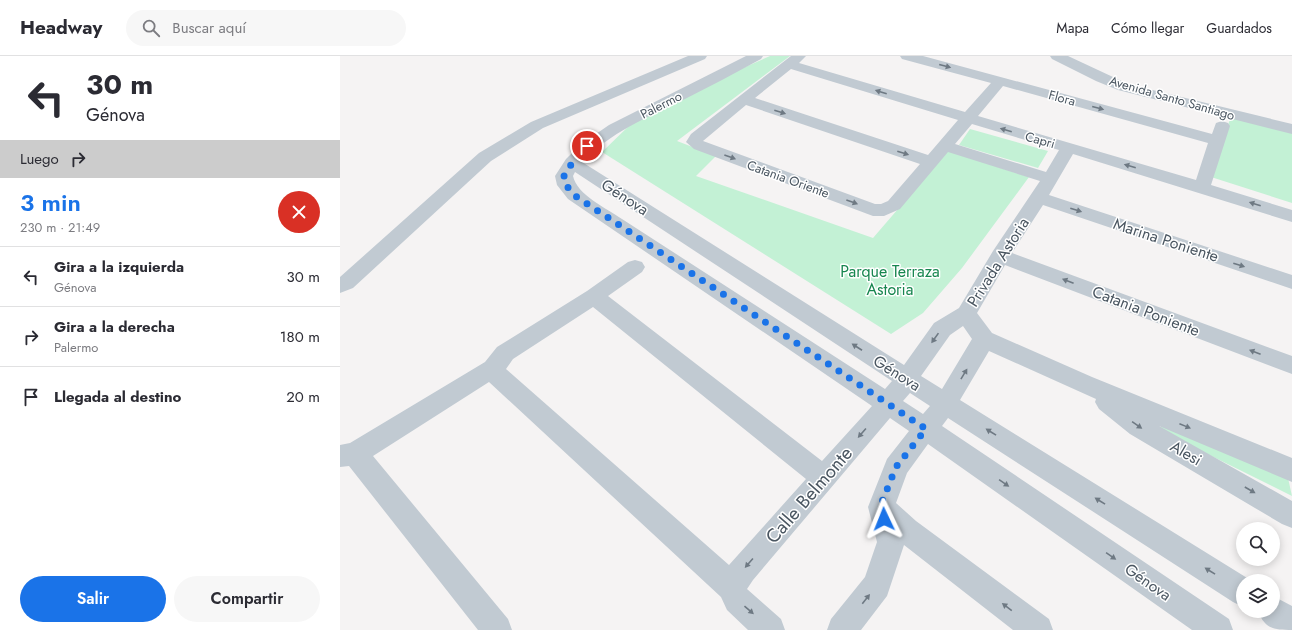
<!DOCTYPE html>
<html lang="es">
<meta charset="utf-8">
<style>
:root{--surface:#fff;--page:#f7f7f7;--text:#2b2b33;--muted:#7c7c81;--line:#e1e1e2;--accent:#1a73e8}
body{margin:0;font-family:Jost,sans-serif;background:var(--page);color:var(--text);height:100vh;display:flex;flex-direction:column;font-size:15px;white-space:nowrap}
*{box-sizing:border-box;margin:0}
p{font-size:13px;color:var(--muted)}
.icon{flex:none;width:22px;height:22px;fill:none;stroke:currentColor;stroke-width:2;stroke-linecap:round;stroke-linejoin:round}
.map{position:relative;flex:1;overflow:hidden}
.side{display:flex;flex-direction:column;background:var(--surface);width:340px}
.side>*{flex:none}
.hud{background:#fff;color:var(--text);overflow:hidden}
.controls{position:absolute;left:896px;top:466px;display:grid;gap:8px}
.controls a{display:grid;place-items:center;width:44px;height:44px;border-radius:50%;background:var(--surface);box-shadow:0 2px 10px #0003;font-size:20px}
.pin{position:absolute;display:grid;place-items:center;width:34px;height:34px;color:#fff;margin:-17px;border:2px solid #fff;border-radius:50%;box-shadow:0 1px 4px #0007}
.me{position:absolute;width:44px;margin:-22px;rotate:358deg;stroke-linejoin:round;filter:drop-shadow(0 0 3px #0008)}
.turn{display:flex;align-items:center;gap:14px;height:84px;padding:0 20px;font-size:18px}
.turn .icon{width:52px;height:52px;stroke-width:2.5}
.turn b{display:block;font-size:28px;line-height:34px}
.then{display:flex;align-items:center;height:38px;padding:0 20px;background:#0003;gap:8px;font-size:15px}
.round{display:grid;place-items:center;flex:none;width:42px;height:42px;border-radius:21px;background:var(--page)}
.overview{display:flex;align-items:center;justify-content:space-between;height:68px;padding:0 20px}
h1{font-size:24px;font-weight:600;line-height:30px;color:var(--accent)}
.cta{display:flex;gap:8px;margin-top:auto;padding:8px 20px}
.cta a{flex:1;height:46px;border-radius:24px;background:var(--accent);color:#fff;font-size:16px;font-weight:600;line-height:46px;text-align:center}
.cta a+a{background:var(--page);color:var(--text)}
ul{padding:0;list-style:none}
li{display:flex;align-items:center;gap:12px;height:60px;padding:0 20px;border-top:1px solid var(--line)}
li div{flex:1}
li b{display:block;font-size:15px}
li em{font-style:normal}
header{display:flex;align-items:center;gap:24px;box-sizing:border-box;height:56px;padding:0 20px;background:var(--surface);border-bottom:1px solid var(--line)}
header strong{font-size:19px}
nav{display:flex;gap:22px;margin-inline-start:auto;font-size:14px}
.search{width:280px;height:36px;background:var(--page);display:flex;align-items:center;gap:10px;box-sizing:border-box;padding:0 14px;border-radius:22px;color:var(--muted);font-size:15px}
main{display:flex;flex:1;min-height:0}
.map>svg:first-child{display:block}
</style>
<header>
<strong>Headway</strong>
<div class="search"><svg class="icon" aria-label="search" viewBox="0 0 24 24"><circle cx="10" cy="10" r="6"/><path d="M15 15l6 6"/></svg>Buscar aquí</div>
<nav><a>Mapa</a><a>Cómo llegar</a><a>Guardados</a></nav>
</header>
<main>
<section class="side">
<div class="hud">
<div class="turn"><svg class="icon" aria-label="left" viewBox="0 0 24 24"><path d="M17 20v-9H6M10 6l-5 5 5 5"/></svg><div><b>30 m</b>Génova</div></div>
<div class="then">Luego<svg class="icon" aria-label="right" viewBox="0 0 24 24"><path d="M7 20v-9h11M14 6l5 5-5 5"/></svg></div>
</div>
<div class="overview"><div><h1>3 min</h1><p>230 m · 21:49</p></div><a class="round" style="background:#d93025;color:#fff"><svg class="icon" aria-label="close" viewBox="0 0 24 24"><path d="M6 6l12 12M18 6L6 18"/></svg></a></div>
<ul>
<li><svg class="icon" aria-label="left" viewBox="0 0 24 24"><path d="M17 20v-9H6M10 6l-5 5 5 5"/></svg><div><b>Gira a la izquierda</b><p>Génova</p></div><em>30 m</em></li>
<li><svg class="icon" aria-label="right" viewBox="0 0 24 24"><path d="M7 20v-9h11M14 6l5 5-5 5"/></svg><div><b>Gira a la derecha</b><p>Palermo</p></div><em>180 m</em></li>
<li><svg class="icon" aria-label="arrive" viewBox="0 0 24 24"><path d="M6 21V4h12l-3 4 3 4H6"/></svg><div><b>Llegada al destino</b></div><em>20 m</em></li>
</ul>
<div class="cta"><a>Salir</a><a>Compartir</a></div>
</section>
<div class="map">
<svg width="952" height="574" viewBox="0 0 952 574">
<rect width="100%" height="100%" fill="#f5f3f3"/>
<path fill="#c3f1d5" d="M430,0H450L337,85L376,100L356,120L533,182L608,95L689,121L622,212L583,257L551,278L262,96L294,65L387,19Z
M891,60L952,77V147L871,121Z
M630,73L708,95L698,112L619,89Z
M823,368L948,422L952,440L819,374Z"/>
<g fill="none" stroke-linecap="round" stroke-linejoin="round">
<path fill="#c1cad2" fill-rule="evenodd" d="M348,0H367L365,3L203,72L151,105L13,232L0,237V221L139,97L191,66Z
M406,0H423L421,3C395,17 369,31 343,44C307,61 270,77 242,106L564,309L594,267L619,252L653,195L700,125L608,96L560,153L544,160H533L354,93L346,86L351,78L451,0H466L459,7L625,56L651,27L562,3L560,0H583L872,78L876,67L882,65L888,67L890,70L871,129L952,154V166L733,98L709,139L952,219V233L703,149L672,197L952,300V318L665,209L637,257L652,277L752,321L952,402V426L819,370L952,445V472L942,468L790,378L759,353L755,346L756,343L649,295L620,344L912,525H903V551L893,546L608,362L602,370L889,563L893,574H852L588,388L567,417L556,447L576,465L709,563L713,574H673L564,489L547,540L521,574H487L491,563L525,521L537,486L528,451L547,403L569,375L550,362L413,524L407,533L441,563L445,574H408L387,554L381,541L149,326L33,400L168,563L172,574H138L9,410L0,411V389L10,387L145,306L157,291L247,235L288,206L295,204L302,206L305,211L302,216L268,240L482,405L532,350L228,143L217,129L215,120L226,103L240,89L269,69ZM451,13L618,64L588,99L415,42ZM663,30L868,87L856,124L638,60ZM406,49L580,108L548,145L541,148H535L363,85ZM632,68L719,94L706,116L615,88ZM235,116L552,325L545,333L282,163C266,152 237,139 233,120ZM253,251L466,423L389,509L166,313L173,303ZM623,270L632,283L602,333L581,320L610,279ZM570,337L590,350L583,358L563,345Z
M710,0H728L788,28L952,68V78L778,34L756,25L712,3Z
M933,540L952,550V574C934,574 925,573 918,555H933Z"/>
</g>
<defs><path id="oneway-solid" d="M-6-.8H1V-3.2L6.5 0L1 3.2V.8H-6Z"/></defs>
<g fill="#6e7983">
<use href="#oneway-solid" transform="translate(605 10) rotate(15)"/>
<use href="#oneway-solid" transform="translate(541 36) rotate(-163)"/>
<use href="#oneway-solid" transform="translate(758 52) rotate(15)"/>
<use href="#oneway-solid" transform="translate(440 56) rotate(18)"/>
<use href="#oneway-solid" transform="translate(666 74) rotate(-164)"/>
<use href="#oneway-solid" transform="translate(563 97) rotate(18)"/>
<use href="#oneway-solid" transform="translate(390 101) rotate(20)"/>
<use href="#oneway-solid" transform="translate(790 110) rotate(-164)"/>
<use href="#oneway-solid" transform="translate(512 146) rotate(20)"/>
<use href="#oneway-solid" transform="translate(915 148) rotate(-162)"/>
<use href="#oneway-solid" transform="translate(736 154) rotate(18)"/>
<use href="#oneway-solid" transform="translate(899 209) rotate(18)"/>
<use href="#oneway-solid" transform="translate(728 225) rotate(-159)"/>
<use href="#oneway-solid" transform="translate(595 282) rotate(125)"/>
<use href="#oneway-solid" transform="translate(517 291) rotate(-147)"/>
<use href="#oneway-solid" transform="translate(915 296) rotate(-159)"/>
<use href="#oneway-solid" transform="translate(624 318) rotate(-59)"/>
<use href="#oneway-solid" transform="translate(797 369) rotate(35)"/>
<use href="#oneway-solid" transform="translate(845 370) rotate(22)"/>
<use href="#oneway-solid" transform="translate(651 376) rotate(-148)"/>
<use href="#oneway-solid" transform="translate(522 377) rotate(131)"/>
<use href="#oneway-solid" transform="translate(664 427) rotate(35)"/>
<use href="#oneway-solid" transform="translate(910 434) rotate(30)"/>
<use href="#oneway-solid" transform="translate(760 445) rotate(-148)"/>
<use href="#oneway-solid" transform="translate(771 500) rotate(35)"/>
<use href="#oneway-solid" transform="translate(409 507) rotate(131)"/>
<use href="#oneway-solid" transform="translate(870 515) rotate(-148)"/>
<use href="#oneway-solid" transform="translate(526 543) rotate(-52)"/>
<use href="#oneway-solid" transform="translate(667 551) rotate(-143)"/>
<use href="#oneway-solid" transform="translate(409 554) rotate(41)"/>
</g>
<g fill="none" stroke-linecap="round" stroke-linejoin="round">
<path stroke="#1a73e8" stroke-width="7" stroke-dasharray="0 12.6" d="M247,90L232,107L224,120L226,129L234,139L586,373L556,411L540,451L544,463"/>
</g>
<g text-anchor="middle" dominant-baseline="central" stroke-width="3" stroke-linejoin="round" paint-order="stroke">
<g font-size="13" fill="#4a5661" stroke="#fff">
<text transform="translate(722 42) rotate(15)">Flora</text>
<text transform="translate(832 42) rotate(16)">Avenida Santo Santiago</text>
<text transform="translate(321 49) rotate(-27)">Palermo</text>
<text transform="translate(700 84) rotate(16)">Capri</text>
<text transform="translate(448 123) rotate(20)">Catania Oriente</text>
</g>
<g font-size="16" fill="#4a5661" stroke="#fff">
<text transform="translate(285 141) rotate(33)">Génova</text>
<text transform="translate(826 184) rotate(18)">Marina Poniente</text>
<text transform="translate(658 206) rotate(-58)">Privada Astoria</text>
<text transform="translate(806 255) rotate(21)">Catania Poniente</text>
<text transform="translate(557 317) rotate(32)">Génova</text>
<text transform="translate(846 397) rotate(30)">Alesi</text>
<text transform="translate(808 526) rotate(35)">Génova</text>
</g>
<g font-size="16" fill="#17864f" stroke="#fff">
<text x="550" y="215">Parque Terraza<tspan x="550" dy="18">Astoria</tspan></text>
</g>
<g font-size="19" fill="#4a5661" stroke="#fff">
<text transform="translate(469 439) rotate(-49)">Calle Belmonte</text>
</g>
</g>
</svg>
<div class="controls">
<a><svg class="icon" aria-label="search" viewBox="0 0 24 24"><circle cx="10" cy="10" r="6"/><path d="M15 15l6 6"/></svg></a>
<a><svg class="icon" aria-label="layers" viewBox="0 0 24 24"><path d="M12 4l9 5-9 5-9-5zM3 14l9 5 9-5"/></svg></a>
</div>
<div class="pin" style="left:247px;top:90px;background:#d93025"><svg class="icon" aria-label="arrive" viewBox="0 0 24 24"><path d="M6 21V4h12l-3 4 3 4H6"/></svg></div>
<svg class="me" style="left:544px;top:463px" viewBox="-20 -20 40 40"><path d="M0-17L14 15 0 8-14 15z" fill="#1a73e8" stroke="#fff" stroke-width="4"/></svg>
</div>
</main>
